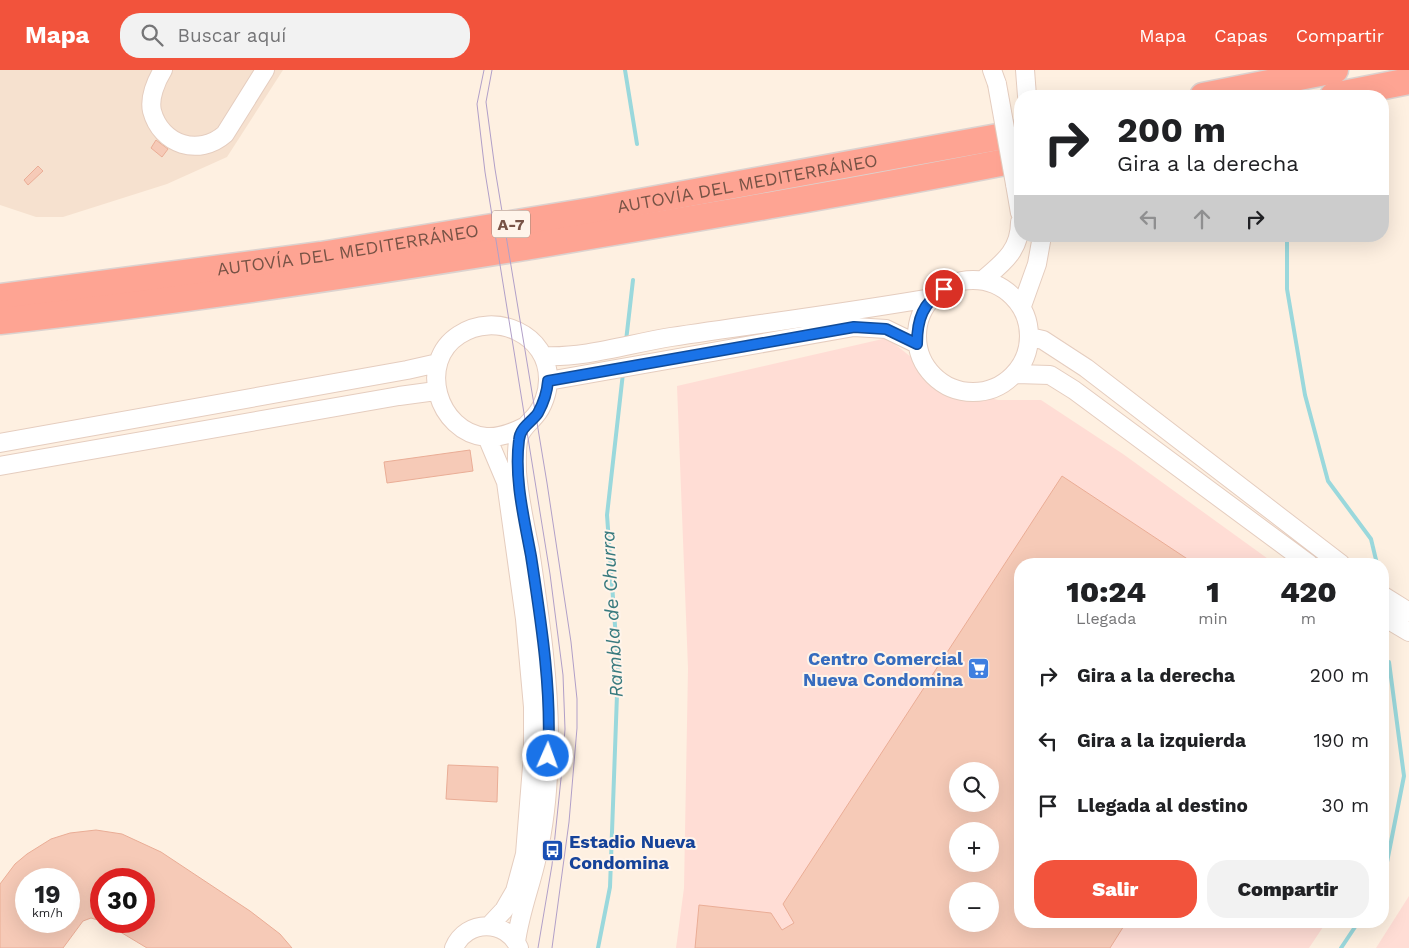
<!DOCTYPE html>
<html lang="es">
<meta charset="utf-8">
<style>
:root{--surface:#fff;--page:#f2f2f2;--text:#202124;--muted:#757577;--accent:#f2533c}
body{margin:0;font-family:"Work Sans",sans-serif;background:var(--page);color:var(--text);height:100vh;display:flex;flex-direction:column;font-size:19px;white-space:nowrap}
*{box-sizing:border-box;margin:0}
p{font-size:16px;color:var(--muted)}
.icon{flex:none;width:28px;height:28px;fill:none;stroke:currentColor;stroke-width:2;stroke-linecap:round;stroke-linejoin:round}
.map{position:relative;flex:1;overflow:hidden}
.drawer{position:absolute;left:1014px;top:488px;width:375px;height:370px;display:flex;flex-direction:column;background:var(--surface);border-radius:20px;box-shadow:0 5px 20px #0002}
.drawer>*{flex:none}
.banner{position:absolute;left:1014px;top:20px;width:375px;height:152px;border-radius:20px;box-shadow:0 5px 20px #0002;background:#fff;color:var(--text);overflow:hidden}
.fabs{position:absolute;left:949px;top:692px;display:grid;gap:10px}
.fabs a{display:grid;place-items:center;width:50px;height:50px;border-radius:50%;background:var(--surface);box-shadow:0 5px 20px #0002;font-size:25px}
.speed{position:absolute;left:15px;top:798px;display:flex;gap:10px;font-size:25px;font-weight:700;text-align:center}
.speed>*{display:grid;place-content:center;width:65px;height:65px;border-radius:50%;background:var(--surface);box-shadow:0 5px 20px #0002;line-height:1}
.speed small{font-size:12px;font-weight:400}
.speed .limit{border:8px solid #d22;background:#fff;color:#111}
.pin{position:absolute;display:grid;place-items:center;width:42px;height:42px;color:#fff;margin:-21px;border:2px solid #fff;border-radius:50%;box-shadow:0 1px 5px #0007}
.me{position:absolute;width:55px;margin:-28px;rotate:2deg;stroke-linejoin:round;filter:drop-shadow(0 0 4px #0008)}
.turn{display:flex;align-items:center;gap:18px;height:105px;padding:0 20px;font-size:22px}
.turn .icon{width:65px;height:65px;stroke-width:2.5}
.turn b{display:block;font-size:35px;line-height:42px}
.lanes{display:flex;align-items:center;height:48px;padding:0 20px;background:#0003;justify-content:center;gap:25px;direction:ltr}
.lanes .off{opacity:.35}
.eta{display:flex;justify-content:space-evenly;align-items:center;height:85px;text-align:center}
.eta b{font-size:30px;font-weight:800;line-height:35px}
.button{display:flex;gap:10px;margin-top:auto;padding:10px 20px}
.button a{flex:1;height:58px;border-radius:20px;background:var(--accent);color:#fff;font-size:20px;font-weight:800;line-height:58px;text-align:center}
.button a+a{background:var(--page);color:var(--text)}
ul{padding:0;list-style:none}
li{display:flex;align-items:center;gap:15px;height:65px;padding:0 20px}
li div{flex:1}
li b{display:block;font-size:19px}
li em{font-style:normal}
header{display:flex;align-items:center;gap:30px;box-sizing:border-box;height:70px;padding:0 25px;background:var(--accent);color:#fff}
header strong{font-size:24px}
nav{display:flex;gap:28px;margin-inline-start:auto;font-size:18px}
.search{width:350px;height:45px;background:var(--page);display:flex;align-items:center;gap:12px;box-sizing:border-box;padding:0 18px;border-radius:20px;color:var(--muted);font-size:19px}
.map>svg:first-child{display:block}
</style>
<header>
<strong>Mapa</strong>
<div class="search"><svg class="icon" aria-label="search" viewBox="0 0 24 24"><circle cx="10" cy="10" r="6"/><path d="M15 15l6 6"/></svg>Buscar aquí</div>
<nav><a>Mapa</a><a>Capas</a><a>Compartir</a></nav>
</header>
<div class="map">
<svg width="1409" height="878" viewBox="0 0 1409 878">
<rect width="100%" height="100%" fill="#fef0e1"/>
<path fill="#f6e1cf" d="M0,0H283L227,87L167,114L63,147H36L0,135Z"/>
<path fill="#ffddd5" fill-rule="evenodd" d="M887,268L949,317L998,330H1041L1123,384L1275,494H1020V851H1327L1309,878H676L684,818L688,598L677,316ZM958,701H990V734H958ZM958,761H990V794H958ZM958,821H990V854H958Z
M1409,826V878H1376Z"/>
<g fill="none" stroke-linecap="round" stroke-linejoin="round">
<path stroke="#9ad8dc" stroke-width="4" d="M625,0L637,74
M1287,166V219L1305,325L1328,411L1371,469L1377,494
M626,271L633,210
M1382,801L1387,792L1404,706L1389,592
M598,878L610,817L618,597L607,445L623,303
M1341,878L1359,851"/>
</g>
<path fill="#f6cab7" stroke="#eaad96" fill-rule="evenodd" d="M156,70L168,79L162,87L151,78Z
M38,96L43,101L28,115L24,110Z
M470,380L473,401L387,413L384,392Z
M1062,406L1195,494H1020V851H1127L1110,878H695L699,835L771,843L782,860L794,853L783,834ZM958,701H990V734H958ZM958,761H990V794H958ZM958,821H990V854H958Z
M448,695L498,697L497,732L446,729Z
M96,760L122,764L161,782L250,841L280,864L292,878H147L102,851H144V809H101V851L91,848L83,851L63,878H0V814L15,794L27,784L51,769L70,763ZM26,809H69V851H26Z"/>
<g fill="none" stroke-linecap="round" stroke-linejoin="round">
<defs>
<path id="minor" d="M163,0C156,11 149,28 152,41C161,75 199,87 225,64L265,0
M992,0L997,14
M1025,0L1027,26
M1015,114L1020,143
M984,209C1004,192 1020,180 1020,152
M917 266a56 56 0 1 1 112 0a56 56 0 1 1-112 0Z
M1022,236L1037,194L1042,166
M1030,267L1043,270L1086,298L1341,494
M543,286C586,288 628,274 671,267C757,254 844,243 931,228
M1016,304L1050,305L1074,320L1309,494
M548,311L854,257L886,259L917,274
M487,367L506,412L525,549L533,637V684L525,784L515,821L504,840L490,855
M0,373L407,300L438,293
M0,396L399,326L436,321
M1382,525L1409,542
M1382,546L1409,562
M516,872C520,842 531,815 537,787C546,749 549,707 549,668C549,606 539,542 530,480C525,455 519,428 517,402C517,392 516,376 519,367C522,358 529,353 535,346C543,337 548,322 548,310C549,264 495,241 459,265C417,292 437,362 486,367C500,368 512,363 524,357
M454,878C466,849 507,849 519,878"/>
<g id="highway">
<path d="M1203,26L1335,0"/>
<path d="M1333,26L1409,11"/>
<path id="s1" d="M0,227L321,185L596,140L1020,63"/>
<path d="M0,251C174,232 346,206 519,178C686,150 854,122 1020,89"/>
</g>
</defs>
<use href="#minor" stroke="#e5cdbf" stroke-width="20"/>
<use href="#highway" stroke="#dcd2cf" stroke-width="29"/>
<use href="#minor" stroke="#fff" stroke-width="18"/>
<use href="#highway" stroke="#fea493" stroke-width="26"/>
<path stroke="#b19fc8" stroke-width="1" d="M484,0L477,34L485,102L550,504L563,605L565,659L562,699L552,795L538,878
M492,0L486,32L495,99L547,413L571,572L577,629V658L569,752L552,878"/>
<defs>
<path id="minor-bridge" d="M997,14L1015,114"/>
</defs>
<use href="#minor-bridge" stroke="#e5cdbf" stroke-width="20" stroke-linecap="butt"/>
<use href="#minor-bridge" stroke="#fff" stroke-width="18"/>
</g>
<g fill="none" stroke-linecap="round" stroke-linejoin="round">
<defs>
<path id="route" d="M548,686C552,620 541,552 531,486C524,448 514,408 519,370C520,357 532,352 538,343C544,332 547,323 548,311L854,257L886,259L917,274C917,249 923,233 944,219"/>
</defs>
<use href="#route" stroke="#114b97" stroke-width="12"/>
<use href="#route" stroke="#1a73e8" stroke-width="9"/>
</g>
<defs>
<symbol id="supermarket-square" viewBox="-11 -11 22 22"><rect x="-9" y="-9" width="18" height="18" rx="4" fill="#3f7fe0" stroke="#fff4ea"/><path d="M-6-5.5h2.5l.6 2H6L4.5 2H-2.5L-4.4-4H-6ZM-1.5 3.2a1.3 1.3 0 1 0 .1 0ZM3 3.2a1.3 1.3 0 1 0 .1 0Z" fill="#fff"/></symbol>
<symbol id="bus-square" viewBox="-11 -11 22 22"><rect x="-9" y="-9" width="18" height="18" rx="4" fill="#1a4fb4" stroke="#fff4ea"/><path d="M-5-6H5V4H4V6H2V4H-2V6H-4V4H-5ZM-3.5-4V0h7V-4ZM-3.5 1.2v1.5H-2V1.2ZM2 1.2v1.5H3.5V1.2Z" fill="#fff"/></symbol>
</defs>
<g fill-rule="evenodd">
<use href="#supermarket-square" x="966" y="586" width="25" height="25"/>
<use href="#bus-square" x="540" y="768" width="25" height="25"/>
</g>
<g text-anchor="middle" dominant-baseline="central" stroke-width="4" stroke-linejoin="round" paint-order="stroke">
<rect fill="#fff4ea" stroke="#a08377" stroke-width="1" x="492" y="140.5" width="38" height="27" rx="4"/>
<g font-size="16" font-weight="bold" fill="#785346">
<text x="511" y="154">A-7</text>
</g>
<g font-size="18" fill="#785346" stroke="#fff4ea">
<text stroke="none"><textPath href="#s1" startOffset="756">AUTOVÍA DEL MEDITERRÁNEO</textPath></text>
<text stroke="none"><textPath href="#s1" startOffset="351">AUTOVÍA DEL MEDITERRÁNEO</textPath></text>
</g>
<g font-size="18" font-weight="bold" fill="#366cbe" stroke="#fff4ea" text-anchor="end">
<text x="963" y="588">Centro Comercial<tspan x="963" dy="21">Nueva Condomina</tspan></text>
</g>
<g font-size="18" font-weight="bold" fill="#164399" stroke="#fff4ea" text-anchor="start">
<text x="569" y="771">Estadio Nueva<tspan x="569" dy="21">Condomina</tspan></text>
</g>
<g font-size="19" font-style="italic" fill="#387a7e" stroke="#fff4ea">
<text transform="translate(612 544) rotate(-93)">Rambla de Churra</text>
</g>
</g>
</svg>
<div class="fabs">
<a><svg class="icon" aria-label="search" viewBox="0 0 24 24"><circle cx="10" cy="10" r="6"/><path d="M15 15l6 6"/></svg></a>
<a>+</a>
<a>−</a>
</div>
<div class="speed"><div>19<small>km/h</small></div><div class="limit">30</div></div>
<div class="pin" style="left:944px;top:219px;background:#d93025"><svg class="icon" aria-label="arrive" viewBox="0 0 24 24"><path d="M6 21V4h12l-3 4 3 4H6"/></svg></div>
<svg class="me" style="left:548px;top:686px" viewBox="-20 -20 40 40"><circle r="17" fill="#1a73e8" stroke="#fff" stroke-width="3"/><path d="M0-11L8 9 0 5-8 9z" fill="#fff"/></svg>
<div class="banner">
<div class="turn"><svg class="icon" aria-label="right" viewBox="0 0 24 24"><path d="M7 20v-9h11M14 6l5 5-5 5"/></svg><div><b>200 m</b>Gira a la derecha</div></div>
<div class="lanes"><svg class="icon off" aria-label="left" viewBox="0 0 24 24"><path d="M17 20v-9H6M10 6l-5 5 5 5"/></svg><svg class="icon off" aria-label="ahead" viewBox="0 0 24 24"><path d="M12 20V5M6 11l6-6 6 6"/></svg><svg class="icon" aria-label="right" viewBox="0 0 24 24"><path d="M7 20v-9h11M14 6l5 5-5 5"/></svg></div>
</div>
<section class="drawer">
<div class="eta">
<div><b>10:24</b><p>Llegada</p></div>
<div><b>1</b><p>min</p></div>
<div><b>420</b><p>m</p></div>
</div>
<ul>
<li><svg class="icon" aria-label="right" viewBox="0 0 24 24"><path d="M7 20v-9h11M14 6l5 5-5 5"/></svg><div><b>Gira a la derecha</b></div><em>200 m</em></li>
<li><svg class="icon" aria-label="left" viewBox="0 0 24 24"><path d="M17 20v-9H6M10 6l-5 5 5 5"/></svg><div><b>Gira a la izquierda</b></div><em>190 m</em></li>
<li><svg class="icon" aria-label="arrive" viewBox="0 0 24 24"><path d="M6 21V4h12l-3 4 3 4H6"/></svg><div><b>Llegada al destino</b></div><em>30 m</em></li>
</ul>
<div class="button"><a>Salir</a><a>Compartir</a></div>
</section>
</div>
